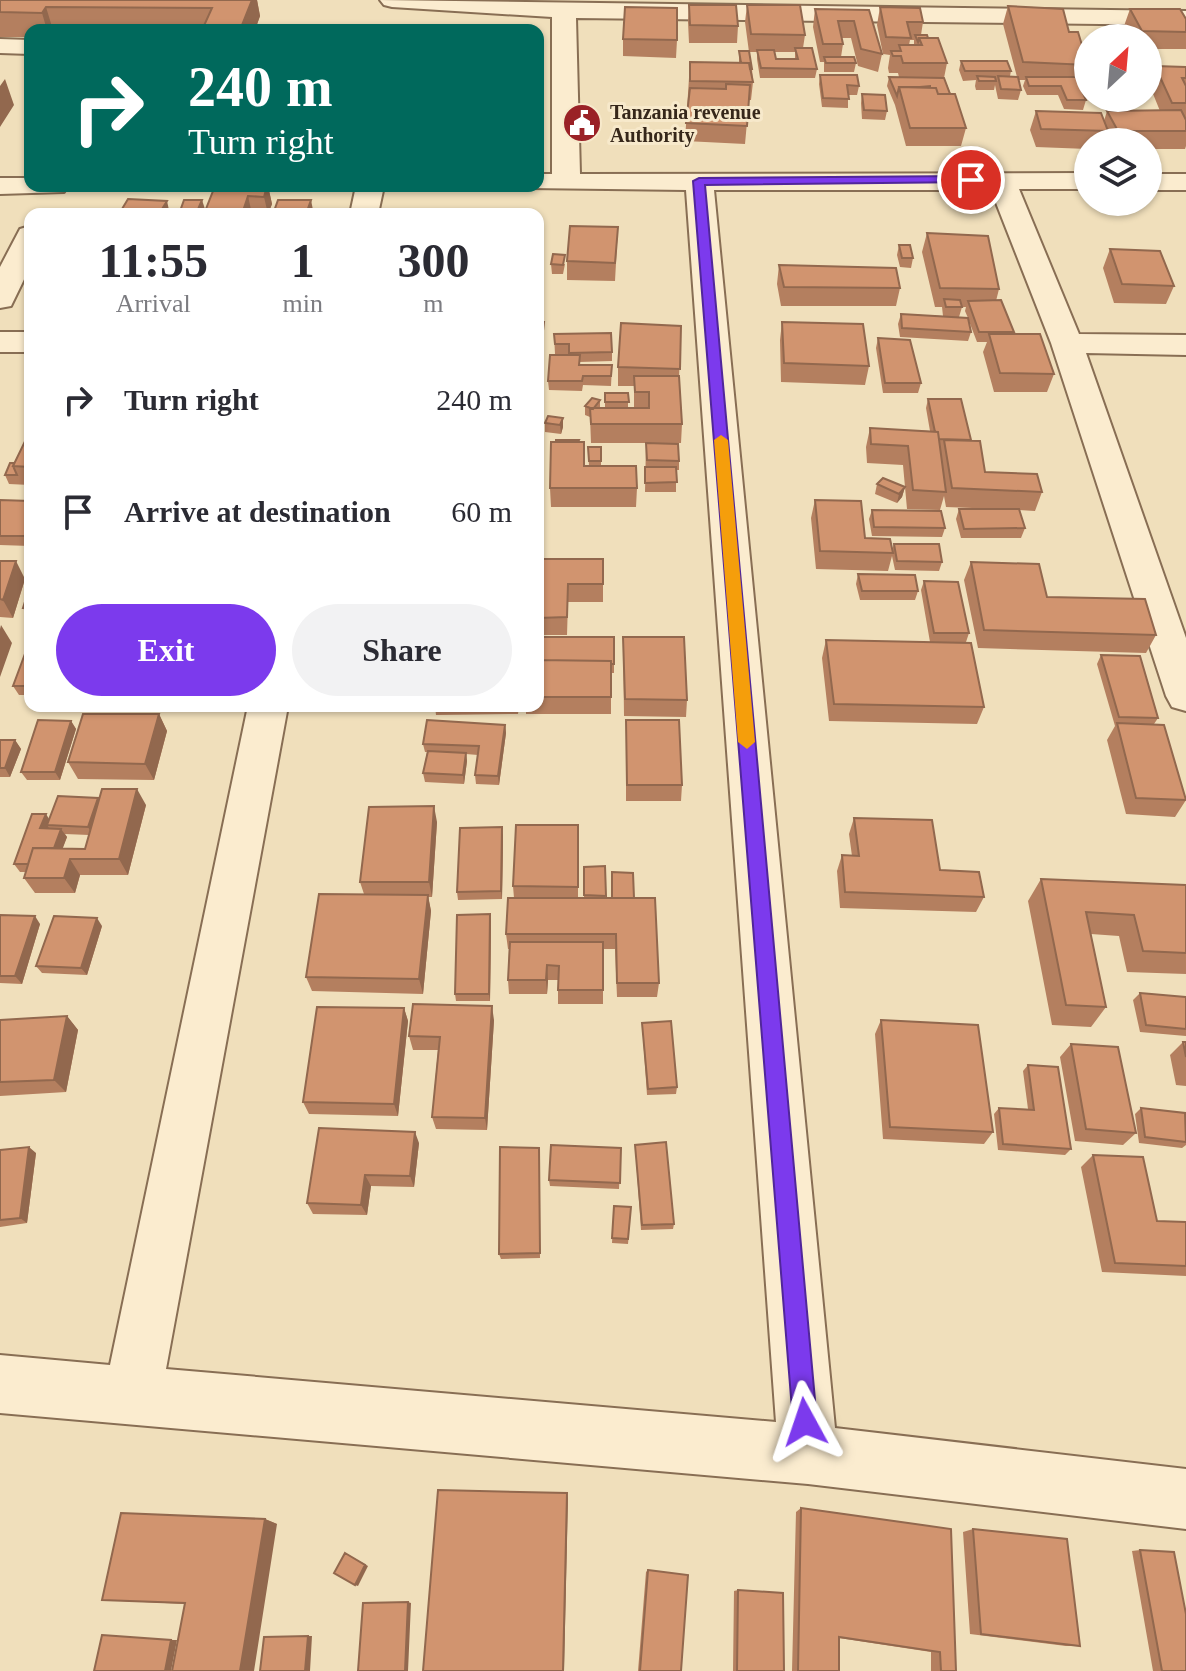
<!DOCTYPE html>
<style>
:root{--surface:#fff;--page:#f2f2f3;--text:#2b2b33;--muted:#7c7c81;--accent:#7c3aed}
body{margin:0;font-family:Georgia,serif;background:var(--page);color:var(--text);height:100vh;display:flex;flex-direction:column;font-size:30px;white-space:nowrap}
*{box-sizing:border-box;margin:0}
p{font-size:26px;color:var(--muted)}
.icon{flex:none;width:44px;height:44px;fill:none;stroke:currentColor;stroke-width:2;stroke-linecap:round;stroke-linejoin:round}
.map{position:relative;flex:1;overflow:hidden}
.drawer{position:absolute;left:24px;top:208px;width:520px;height:504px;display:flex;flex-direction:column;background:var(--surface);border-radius:16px;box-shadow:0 2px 6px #0004}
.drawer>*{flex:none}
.banner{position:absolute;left:24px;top:24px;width:520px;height:168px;border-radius:16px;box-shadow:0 2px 6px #0004;background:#00695c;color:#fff;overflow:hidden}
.needle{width:52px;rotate:26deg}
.controls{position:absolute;left:1074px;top:24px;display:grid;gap:16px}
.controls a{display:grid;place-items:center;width:88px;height:88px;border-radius:50%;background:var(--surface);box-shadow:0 2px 6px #0004;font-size:40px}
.pin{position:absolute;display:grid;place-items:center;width:68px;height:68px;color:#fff;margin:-34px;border:4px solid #fff;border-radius:50%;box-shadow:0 2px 8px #0007}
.me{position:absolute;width:88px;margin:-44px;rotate:355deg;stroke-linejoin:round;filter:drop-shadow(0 0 6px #0008)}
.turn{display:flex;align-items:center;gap:28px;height:168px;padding:0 32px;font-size:36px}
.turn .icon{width:104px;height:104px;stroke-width:2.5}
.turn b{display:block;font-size:56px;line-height:68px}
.eta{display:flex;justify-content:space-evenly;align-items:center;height:136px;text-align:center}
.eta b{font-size:48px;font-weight:700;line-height:56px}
.button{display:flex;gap:16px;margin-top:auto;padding:16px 32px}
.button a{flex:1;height:92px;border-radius:48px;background:var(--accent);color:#fff;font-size:32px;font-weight:700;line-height:92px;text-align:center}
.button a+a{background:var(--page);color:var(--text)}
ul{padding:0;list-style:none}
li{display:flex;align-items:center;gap:24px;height:112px;padding:0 32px}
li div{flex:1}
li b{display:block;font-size:30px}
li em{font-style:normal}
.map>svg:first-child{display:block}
</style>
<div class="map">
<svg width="1186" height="1671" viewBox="0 0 1186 1671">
<rect width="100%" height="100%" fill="#f0dfbb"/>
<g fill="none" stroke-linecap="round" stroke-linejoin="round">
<defs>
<path id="minor" d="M380,0L1186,11V25L576,18L580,174L1088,173V189H1019L1079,334L1186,335V355L1086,353L1186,638V711L1172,707L1166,696L1051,343L991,190H714L835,1428L1186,1469V1529L808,1484L0,1413V1355L110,1365L248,706H288L166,1369L776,1422L686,190L528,188L538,186V174H552V17L392,7L384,5Z
M0,39L30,40V54L0,53Z
M1148,174H1186V190H1148Z
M0,178H30V186H68L64,192L0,194Z
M356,186H384L378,214H350Z
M30,226V267L11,306L0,308V267L20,229Z
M0,332H30V352H0Z"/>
</defs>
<use href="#minor" stroke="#886e54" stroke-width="4"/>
<use href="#minor" fill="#fbeccf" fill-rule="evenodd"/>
</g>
<path fill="#b47f5f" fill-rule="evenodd" d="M0,0H257L260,16L255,30H30V37H0Z
M689,5L738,26L737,43H689L688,22Z
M747,5L805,35L803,48L817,69L815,78H760L757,59V52H749L745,22ZM775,52H795V59H776Z
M1008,6L1069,32L1088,62V67L1083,82H1078L1086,100L1083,110L1064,109L1058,95H1027L1023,86L1025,80H1018L1021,90L1018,100L998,99L995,85L994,90H976L975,86L976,80L963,81L959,70L961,61L1011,71L1010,76L1017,77L1003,24Z
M880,7L923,22L921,35L928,38L947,63L944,78L966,128L961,146H906L895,105L887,86L889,77H899L898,73H889L888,68L890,55L883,54L877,25ZM910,40H914V45H909Z
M815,9L869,10L882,54L878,72L858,66L851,38H842L843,44L841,57L856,63L854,72H824V62H820L813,27Z
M1130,9L1186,19V49H1148V38H1130L1124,26Z
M623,39L677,40L676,58L623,56Z
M739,51L752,69L753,82L751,100H749L745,144L685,141L690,62L739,63Z
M1155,66L1186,67V146L1185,149H1148V142H1108L1106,138L1104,142H1088V149L1036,147L1030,130L1036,111L1104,121L1107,111H1160L1149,84Z
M820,75L859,86L857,95H848V108L822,107L819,84Z
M862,94L887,111L885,120L862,119L861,103Z
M268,186L272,204L268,214H204Z
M618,227L615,281L567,280V261Z
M927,233L999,289L996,301L1014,332L1013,334L1054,374L1047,392H994L983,352L987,342H977L969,321L971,332L968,341L900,337L898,324L901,314L943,316L942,307H935L922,252ZM962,307H966L965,311L968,318L959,317Z
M899,245L913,258L911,268L900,267L897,255Z
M1110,249L1174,286L1166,304L1114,303L1103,268Z
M551,264H565L563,274H552Z
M779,265L900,288L896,306H781L777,284Z
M538,322L544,341L540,385H538Z
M782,322L869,366L865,385L781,382L780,340Z
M681,326L679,378L682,424L681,443H591L590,417L585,415V406L600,400V408H605V393H628V408H634V386H618V367Z
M554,334L612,352V361L579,362V365H612L611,386L583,385L582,391L549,390L548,381L569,355V354H555Z
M878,338L921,383L918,393H883L876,348Z
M928,399L971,440L985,472L1042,492L1035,511L1019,510L1025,528L1021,538H961L956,519L959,509H998L946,507L944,496L940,510L907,509L903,465L867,463L866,447L870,428L930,431L926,408Z
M563,418V427L561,434L545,432V423Z
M30,431V485L9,484L5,475L14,463Z
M646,443L679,461V470H676V492H645Z
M588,447H601V466L637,488L636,507H551L550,488L584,466H589Z
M877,484L905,487L902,497L897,503L875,494Z
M0,500L30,501V546L0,545Z
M815,500L865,538L892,550L894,544L942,562L939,571L895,570L892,556L888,571L816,569L811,518Z
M872,510L945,528L942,537L872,536L869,519Z
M538,559H603V602H568L567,635H538Z
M0,561L25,579L13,618L0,617Z
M971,562L1047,597L1156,635L1146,653L978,648L964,580Z
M858,574L918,591L915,600H860L856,584Z
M924,581L969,633L966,642H930L921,590Z
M30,586V617H28L23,608Z
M538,637H614V673H611V714H526V706H538Z
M623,637L687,700L686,717L624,716Z
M826,640L984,707L977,724L829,721L822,658Z
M30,643V695H19L13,686Z
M1101,655L1158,718L1154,724L1186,800L1175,817L1126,814L1107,740L1115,726L1097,664Z
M435,706H519L518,714L436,715Z
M159,714L167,731L154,780L78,779L68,762Z
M626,720L682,785L681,801H626Z
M71,721L76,729L60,780H27L21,772Z
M505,725L506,733L499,785L476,784L475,775L478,755L466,754L467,761L464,784L425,782L423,773L427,752H425L423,744Z
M0,740H15L21,749L10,777H0Z
M98,798L99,799L146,805L128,875H80L75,893H35L24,878L26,872H20L14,864L49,820ZM65,834L89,835L85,849H62L67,837Z
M854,818L984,897L976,912L840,908L837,871L842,855L852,856L849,834Z
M437,822L432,897H428L431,911L423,994L312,991L306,977L364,894L360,882Z
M578,825V898H584V867L605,866V898H634L659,983L657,997H617L615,949H603V1004H558V980H548L547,994H509L508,980L509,949H508L506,934L514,898L513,886Z
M503,835L502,899L458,900L457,892Z
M1041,879L1186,885V974L1127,972L1119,936L1091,934L1106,1007L1091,1027L1052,1025L1028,901Z
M490,914L491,921L490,1001H456L455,994Z
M0,915L40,924L22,984L0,983Z
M102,926L87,975L42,973L36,966Z
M1140,993L1186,997V1036L1140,1032L1133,1000Z
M404,1008L408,1021L398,1116L309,1114L303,1102Z
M67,1016L78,1030L66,1092L0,1096V1020Z
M494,1020L487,1130L436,1129L432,1117L438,1050H413L409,1036Z
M881,1020L993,1132L984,1144L883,1139L875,1034Z
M642,1023L677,1087L676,1094L647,1095Z
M1183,1042H1186V1086L1176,1085L1170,1055Z
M1071,1044L1136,1133L1123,1145L1075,1141L1060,1057Z
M1028,1065L1071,1149L1065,1155L998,1150L994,1114L999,1108L1028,1109L1023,1071Z
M1141,1108L1186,1120V1145L1182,1148L1139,1143L1135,1114Z
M419,1143L414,1187L371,1186L367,1215L313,1214L307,1203Z
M635,1145L674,1224L673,1229L641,1230Z
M539,1148L540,1258L501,1259L499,1254Z
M621,1148L619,1189L550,1186L549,1180Z
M0,1150L36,1153L27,1223L0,1227Z
M1093,1155L1157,1221L1186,1222V1276L1102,1272L1081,1167Z
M614,1206L631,1207L628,1244L612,1243Z
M801,1508L951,1529L956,1671H931V1652L839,1638V1671H792L796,1512Z
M265,1519L277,1524L185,1604L102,1600Z
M973,1529L1080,1646H1066L970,1634L963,1532Z
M1140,1550L1186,1671H1153L1132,1551Z
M648,1570L681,1671H638L646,1572Z
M738,1590L784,1671H733L734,1591Z"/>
<path fill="#92684e" d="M252,0H257L260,16L255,30H240Z
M46,7L53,30H47L42,13Z
M5,79L14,105L0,127V86Z
M268,186L272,204L268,214L264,197Z
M248,196L252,214H242Z
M202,200L205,209L203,214H196Z
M311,200L313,210L311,214H306Z
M167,201L169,210L167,214H159Z
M544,322V341L540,385L539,366Z
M563,418V427L561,434L560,425Z
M905,487L902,497L897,503L899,494Z
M16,561L25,579L13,618L3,600Z
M1,625L12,643L0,677V629Z
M159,714L167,731L154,780L145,764Z
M71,721L76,729L60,780L55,772Z
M505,725L506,733L499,785L498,776Z
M15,740L21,749L10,777L5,768Z
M466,753L467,761L464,784L463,775Z
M137,789L146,805L128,875L119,859Z
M98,798L103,806L93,836L88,827Z
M434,806L437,822L432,897L429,882Z
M46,814L51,822L47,825L49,828L46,837L40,828Z
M502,827L503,835L502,899L501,891Z
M61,829L67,837L58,861L52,853Z
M70,859L80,875L75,893L64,878Z
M428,895L431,911L423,994L419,979Z
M490,914L491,921L490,1001L489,994Z
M35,916L40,924L22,984L15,976Z
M97,918L102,926L87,975L81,968Z
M547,965L548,980L547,994L546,980Z
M492,1006L494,1020L487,1130L485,1118Z
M404,1008L408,1021L398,1116L394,1104Z
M67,1016L78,1030L66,1092L54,1080Z
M415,1132L419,1143L414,1187L410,1176Z
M29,1147L36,1153L27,1223L20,1218Z
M365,1175L371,1186L367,1215L361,1205Z
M567,1493L568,1498L564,1671H563Z
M265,1519L277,1524L254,1671H240Z
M345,1553L368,1566L358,1586L355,1585Z
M408,1602L411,1603L408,1671H405Z
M308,1636H312L310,1671H305Z
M171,1640H177L171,1671H165Z"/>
<path fill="#d1946f" stroke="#92684e" stroke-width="2" d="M0,0H252L240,30H202L212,8L46,7L42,13L0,12Z
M689,5H736L738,26L690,25Z
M747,5H800L805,35L751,34Z
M1008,6L1063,9L1069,32H1078L1088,65L1023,62Z
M625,7L677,8V40L623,39Z
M880,7L920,8L923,22H907L911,38L886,37Z
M815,9L869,10L882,54L861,49L854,21H838L843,44H823Z
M1130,9H1180L1186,19V32L1142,31Z
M915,35H927L928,38H919L918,42Z
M919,38H938L947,63H903L901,56H893L891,51H901L899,45H922Z
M795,48H812L817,69L761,68L757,50H774L776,59H798Z
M739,51H749L752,69H750L749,63H741Z
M824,57H854L856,63H826Z
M961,61H1007L1011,71H965Z
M690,62L749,63L753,82L690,81Z
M1155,66L1186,67V78H1182L1186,86V103H1172Z
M820,75H857L859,86L847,85L849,99L823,98Z
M977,76L995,77L996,81H979Z
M998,76L1018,77L1021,90L1001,89Z
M889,77L944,78L950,94H938L936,88H930V86L920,87H899L897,96Z
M1026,77H1076L1086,100H1067L1061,86H1029Z
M726,84L750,85L747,126L686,123L690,88L726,89Z
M899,87L936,88L938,94H955L966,128H910Z
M862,94L885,95L887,111L864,110Z
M1181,110L1186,120V131H1118L1107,111Z
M1036,111L1101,113L1108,131L1041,129Z
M215,186H267L264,197L248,196L242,214H204Z
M128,199L167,201L159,214H119Z
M184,200H202L196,214H179Z
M278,200H311L306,214H273Z
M570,226L618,227L615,263L567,261Z
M927,233L988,236L999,289L940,288Z
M899,245H910L913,258H902Z
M1110,249L1160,251L1174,286L1122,284Z
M553,254L565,255L563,265L551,264Z
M779,265L896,268L900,288L784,287Z
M944,299L960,300L962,307H946Z
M1001,300L1014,332H979L968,301Z
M901,314L968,318L971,332L902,328Z
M538,322H544L539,366H538Z
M782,322L863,324L869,366L784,363Z
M621,323L681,326L680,369L618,367Z
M611,333L612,352L569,353V344H555L554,334Z
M989,334H1040L1054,374L1000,373Z
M878,338L910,340L921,383H885Z
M550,355H580L579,365H612L611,376H583L582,381H548Z
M634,376H679L682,424H591L590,408H649V392H635Z
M605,393H628L629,402H605Z
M592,398L600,400L593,409L585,406Z
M928,399H961L971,440L939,439L938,432H935Z
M548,416L563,418L560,425L545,423Z
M870,428L938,432L946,492L913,490L908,446L871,444Z
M30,431V467L13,466Z
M556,440H579L578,442H556Z
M944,440L980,441L985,472L1037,474L1042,492L952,488Z
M551,442H584V466H636L637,488H550Z
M646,443L678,444L679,461L647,460Z
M588,447H601V461H589Z
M10,463H14L13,466L17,475H5Z
M645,467H676L677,482L645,483Z
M883,478L905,487L899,494L877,484Z
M0,500L30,501V536H0Z
M815,500L861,501L865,538L890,539L893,553L820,551Z
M959,509H1019L1025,528L964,529Z
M872,510L941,511L945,528L874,527Z
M894,544H939L942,562L897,561Z
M538,559H603V584H568L567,617L538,618Z
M0,561H16L3,600L0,599Z
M971,562L1039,564L1047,597L1145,599L1156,635L984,630Z
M858,574L915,575L918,591H862Z
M924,581L958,582L969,633H934Z
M30,586V608H23Z
M538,637H614V664H611V661L538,660Z
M623,637H684L687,700L625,699Z
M826,640L971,643L984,707L834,704Z
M29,643L30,686H13Z
M1101,655L1140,656L1158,718L1119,717Z
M538,660L611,661V697H538Z
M83,714H159L145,764L68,762Z
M38,720L71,721L55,772H21Z
M427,720L505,725L498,776L475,775L479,746L423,744Z
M626,720H679L682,785H627Z
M1117,723L1164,725L1186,800L1136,798Z
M0,740H15L5,768H0Z
M428,751L466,753L463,775L423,773Z
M102,789H137L119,859H70L64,878H24L33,848L85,849Z
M58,796L98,798L88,827L47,825Z
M434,806L429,882H360L369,807Z
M32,814H46L40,828L61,829L54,848H33L28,864H14Z
M854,818L932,820L940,870L979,872L984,897L845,892L842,855L859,856Z
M516,825H578V887L513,886Z
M502,827L501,891L457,892L460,828Z
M605,866L606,896L584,895V867Z
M612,872L633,873L634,898H612Z
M1041,879L1186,885V953L1143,951L1134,915L1086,912L1106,1007L1066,1005Z
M319,894L428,895L419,979L306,977Z
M508,898H655L659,983H617L616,934H506Z
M490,914L489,994H455L457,915Z
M0,915L35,916L15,976H0Z
M54,916L97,918L81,968L36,966Z
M510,942H603V990H558L559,966L547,965L546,980H508Z
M1140,993L1186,997V1029L1146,1025Z
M413,1004L492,1006L485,1118L432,1117L440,1037L409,1036Z
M317,1007L404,1008L394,1104L303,1102Z
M67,1016L54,1080L0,1082V1020Z
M881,1020L978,1025L993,1132L890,1127Z
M671,1021L677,1087L648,1089L642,1023Z
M1183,1042H1186V1057Z
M1071,1044L1118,1047L1136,1133L1086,1129Z
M1028,1065L1058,1067L1071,1149L1003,1144L999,1108L1034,1110Z
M1141,1108L1185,1113L1186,1142L1145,1137Z
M319,1128L415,1132L410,1176L365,1175L361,1205L307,1203Z
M666,1142L674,1224L642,1225L635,1145Z
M551,1145L621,1148L620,1183L549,1180Z
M29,1147L20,1218L0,1220V1150Z
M500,1147L539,1148L540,1253L499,1254Z
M1093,1155L1143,1157L1157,1221L1186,1222V1266L1115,1263Z
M614,1206L631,1207L628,1239L612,1238Z
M438,1490L567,1493L563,1671H423Z
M801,1508L951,1529L956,1671H941L940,1652L839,1637V1671H798Z
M121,1513L265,1519L240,1671H172L185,1603L102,1600Z
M973,1529L1067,1539L1080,1646L981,1634Z
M1140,1550L1174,1552L1186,1614V1671H1162Z
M345,1553L365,1565L355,1585L334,1573Z
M648,1570L688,1575L681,1671H640Z
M738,1590L783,1593L784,1671H737Z
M408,1602L405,1671H358L363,1603Z
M102,1635L171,1640L165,1671H94Z
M308,1636L305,1671H260L264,1637Z"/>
<path fill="#7c3aed" stroke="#51269a" stroke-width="2" d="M971,176L976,180L975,182L705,185L817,1422L814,1431L805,1435L796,1431L793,1422L693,181L699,178Z"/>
<path fill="#f59e0b" d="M721,435L728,440L755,742L747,749L738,742L714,440Z"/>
<defs>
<symbol id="civic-disc" viewBox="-11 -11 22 22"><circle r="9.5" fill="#9a2126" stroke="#f7e9cb"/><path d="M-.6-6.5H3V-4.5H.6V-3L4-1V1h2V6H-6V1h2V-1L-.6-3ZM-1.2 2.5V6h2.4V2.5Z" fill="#fff"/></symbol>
</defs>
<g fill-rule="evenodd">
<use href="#civic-disc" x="560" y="101" width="44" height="44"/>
</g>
<g text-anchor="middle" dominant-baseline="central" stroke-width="6" stroke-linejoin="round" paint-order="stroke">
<g font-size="20" font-weight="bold" fill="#36271a" stroke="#f7e9cb" text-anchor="start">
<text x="610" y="112">Tanzania revenue<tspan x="610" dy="23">Authority</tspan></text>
</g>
</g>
</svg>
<div class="controls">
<a><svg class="needle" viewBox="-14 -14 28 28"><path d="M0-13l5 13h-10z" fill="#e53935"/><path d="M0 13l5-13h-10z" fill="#7c7c81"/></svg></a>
<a><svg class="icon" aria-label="layers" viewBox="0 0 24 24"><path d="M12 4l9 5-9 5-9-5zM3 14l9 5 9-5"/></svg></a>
</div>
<div class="pin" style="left:971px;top:180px;background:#d93025"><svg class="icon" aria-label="arrive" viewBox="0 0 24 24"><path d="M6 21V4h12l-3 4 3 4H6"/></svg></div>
<svg class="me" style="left:805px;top:1422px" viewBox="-20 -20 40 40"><path d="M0-17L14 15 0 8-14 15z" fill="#7c3aed" stroke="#fff" stroke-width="4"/></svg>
<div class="banner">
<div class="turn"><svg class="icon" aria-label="right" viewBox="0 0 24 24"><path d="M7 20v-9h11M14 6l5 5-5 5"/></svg><div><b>240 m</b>Turn right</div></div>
</div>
<section class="drawer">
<div class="eta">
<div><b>11:55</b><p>Arrival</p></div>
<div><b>1</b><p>min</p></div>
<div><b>300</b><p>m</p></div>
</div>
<ul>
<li><svg class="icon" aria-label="right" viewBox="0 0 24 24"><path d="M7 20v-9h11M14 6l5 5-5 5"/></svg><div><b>Turn right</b></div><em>240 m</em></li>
<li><svg class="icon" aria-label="arrive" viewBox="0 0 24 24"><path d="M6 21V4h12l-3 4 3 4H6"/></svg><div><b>Arrive at destination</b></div><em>60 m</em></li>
</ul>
<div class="button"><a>Exit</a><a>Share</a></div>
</section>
</div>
